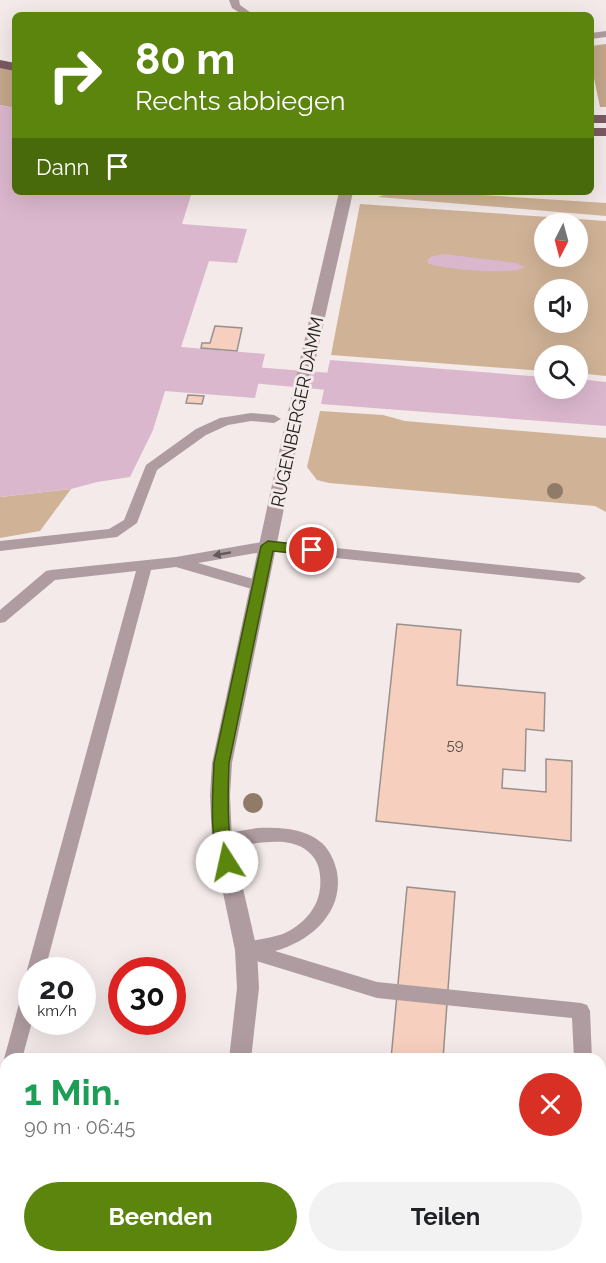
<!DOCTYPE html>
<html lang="de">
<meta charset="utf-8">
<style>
:root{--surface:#fff;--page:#f2f2f2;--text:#202124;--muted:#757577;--accent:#5b850d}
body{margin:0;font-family:Raleway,sans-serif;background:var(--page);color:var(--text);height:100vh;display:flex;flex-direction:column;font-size:22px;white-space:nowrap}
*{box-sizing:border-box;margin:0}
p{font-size:20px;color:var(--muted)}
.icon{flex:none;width:33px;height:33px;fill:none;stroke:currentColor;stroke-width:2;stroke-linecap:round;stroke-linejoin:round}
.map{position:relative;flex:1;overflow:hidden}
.panel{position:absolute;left:0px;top:1053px;width:606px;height:210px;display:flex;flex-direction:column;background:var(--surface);border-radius:18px 18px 0 0;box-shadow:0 6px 24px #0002}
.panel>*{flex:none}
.guide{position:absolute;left:12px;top:12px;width:582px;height:183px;border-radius:9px;box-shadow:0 6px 24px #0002;background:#5b850d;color:#fff;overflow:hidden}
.needle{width:39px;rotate:186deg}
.controls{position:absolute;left:534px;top:213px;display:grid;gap:12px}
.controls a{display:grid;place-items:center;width:54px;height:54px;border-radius:50%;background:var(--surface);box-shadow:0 6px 24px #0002;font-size:30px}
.speed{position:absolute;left:18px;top:957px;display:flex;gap:12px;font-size:30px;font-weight:700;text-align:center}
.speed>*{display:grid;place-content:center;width:78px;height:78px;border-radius:50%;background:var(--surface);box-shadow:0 6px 24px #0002;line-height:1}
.speed small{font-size:15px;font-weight:400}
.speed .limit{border:9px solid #d22;background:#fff;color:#111}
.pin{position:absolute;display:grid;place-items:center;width:51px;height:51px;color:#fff;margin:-26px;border:3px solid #fff;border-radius:50%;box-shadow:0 2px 6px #0007}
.me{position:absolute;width:66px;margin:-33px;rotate:350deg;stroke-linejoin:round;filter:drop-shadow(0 0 4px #0008)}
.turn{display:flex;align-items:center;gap:21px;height:126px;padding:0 24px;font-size:27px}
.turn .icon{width:78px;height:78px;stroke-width:2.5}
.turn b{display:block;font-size:42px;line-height:51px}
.then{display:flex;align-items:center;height:57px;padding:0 24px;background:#0003;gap:12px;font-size:22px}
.round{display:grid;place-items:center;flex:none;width:63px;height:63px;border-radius:32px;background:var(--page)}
.head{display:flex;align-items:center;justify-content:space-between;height:102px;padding:0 24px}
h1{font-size:36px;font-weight:700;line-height:45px;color:#1e9e55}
.primary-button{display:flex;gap:12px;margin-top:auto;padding:12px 24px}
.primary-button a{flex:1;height:69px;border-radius:36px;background:var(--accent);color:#fff;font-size:24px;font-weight:700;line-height:69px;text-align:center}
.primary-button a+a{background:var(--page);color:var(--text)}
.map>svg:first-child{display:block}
</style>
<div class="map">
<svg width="606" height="1263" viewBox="0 0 606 1263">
<rect width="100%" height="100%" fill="#f3eae9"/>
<path fill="#d0b397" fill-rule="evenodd" d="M392,192H436L606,203V216L378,197Z
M360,204L606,221V376L578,373V356H544V371L331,355ZM544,224H578V256H544ZM544,290H578V322H544Z
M320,411L383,415L405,421L606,438V512L595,506L329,483L317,480L307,467Z
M71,489L40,531L0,538V497Z"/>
<path fill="#c4a78c" d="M606,44V107H600L591,64V46Z
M0,67L15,69V108L0,105Z"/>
<path fill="#dbb7cd" d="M0,105L15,108V192H192L182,224L247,229L237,263L209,261L181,347L265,354L255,398L165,391L153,430L130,477L97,482L71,489L0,497Z
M443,254L516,263L525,267C514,276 445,269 429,264L427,260L430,257Z
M330,360L544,377V388H578V379L606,382V426L321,404Z"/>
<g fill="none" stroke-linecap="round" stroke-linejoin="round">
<path fill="#dbb7cd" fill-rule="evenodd" d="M216,364L371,376L381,379L385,385L381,391L371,394L206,379L202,373L206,367Z"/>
</g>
<path fill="#f7cfbe" stroke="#98908d" stroke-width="1.5" d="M215,326L242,328L237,351L201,348L202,343H210Z
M188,395L204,396L202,404L186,403Z
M397,624L461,630L457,685L545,693L544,731L526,729L525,771L503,769L502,788L546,792V759L572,761L571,841L376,821Z
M407,887L455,892L443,1059H391Z
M277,1257H375V1263H276Z"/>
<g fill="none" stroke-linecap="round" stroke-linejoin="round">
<path fill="#af9ca1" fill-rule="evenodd" d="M229,0H239L240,5L254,15H243L232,8Z
M251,413L274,415L281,419L274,423L251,421L228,425L206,435L157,470L137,523L117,537L0,551V541L109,529L124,520L146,465L196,429L220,418Z
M268,541L579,573L586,578L579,583L268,551L198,563L264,582L266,586L264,590L259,591L176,567L151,570L45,970H32V976H30L27,970L136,571L55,580L5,622L0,623V610L46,571L51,570L176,557Z
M257,828C278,827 306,828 323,844C330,851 335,862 337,872C344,912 311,941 275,951L377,982L581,1003L587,1005L590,1011L592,1059H574L572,1018L377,998L240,956L237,950L240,944C254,939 271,939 285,933C311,920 325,898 319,869C316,855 304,846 290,843C266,838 232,850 216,845L214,840L216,835Z
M32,981V1022L22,1059H6V1064L4,1059L23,989L26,983Z
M6,1075V1113L0,1115V1077Z
M577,1257H597V1263H577Z"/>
<path fill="#af9ca1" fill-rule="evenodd" d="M606,31V37L591,39V33Z
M339,192H353L302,420L232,763L230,795L232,840L257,950L259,988L251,1059H229L237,988L235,950L212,840L210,795L212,763L286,420Z
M198,1257H222L221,1263H197Z"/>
<path fill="#7a5a62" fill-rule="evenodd" d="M0,60L15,63V71L0,68Z
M591,115H606V123H591Z
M591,128H606V136H591Z"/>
</g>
<g fill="#907b69">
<circle cx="555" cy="491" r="8"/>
<circle cx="253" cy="803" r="10"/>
</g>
<defs><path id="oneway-solid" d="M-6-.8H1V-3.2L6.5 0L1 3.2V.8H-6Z" transform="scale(1.5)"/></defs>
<use fill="#63585a" href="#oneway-solid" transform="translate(222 554) rotate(170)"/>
<path fill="#5b850d" stroke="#3b5608" stroke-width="1.5" d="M268,541L312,546L318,550L312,555L273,551L229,763C228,788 227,814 230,839C231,848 237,858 233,867L227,868L222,867C208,839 213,793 214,763L261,546Z"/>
<g text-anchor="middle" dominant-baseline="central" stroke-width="6" stroke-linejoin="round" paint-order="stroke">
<g font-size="15" fill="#594c48">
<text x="455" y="745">59</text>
</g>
<g font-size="18" fill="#242120" stroke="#f3eae9">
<text transform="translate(297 412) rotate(-78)">RUGENBERGER DAMM</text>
</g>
</g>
</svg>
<div class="controls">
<a><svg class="needle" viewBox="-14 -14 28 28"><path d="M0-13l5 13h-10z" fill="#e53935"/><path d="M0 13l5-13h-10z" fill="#757577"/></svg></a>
<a><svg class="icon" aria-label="sound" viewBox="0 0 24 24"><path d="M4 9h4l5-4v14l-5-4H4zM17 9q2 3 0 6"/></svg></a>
<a><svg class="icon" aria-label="search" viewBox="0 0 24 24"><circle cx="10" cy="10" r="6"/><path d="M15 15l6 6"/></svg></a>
</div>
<div class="speed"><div>20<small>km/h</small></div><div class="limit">30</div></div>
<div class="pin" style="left:312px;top:550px;background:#d93025"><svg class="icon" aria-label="arrive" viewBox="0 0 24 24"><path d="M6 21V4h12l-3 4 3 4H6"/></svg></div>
<svg class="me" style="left:227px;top:862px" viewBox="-20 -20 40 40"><circle r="19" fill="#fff"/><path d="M0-13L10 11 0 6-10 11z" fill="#5b850d"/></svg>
<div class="guide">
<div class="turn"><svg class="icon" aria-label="right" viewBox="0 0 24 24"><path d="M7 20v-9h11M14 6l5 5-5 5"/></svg><div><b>80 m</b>Rechts abbiegen</div></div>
<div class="then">Dann<svg class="icon" aria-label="arrive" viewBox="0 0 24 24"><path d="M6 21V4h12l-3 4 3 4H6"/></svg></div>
</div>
<section class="panel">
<div class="head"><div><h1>1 Min.</h1><p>90 m · 06:45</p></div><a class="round" style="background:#d93025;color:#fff"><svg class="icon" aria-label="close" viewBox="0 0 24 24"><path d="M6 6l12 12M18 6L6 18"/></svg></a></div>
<div class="primary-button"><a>Beenden</a><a>Teilen</a></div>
</section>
</div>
